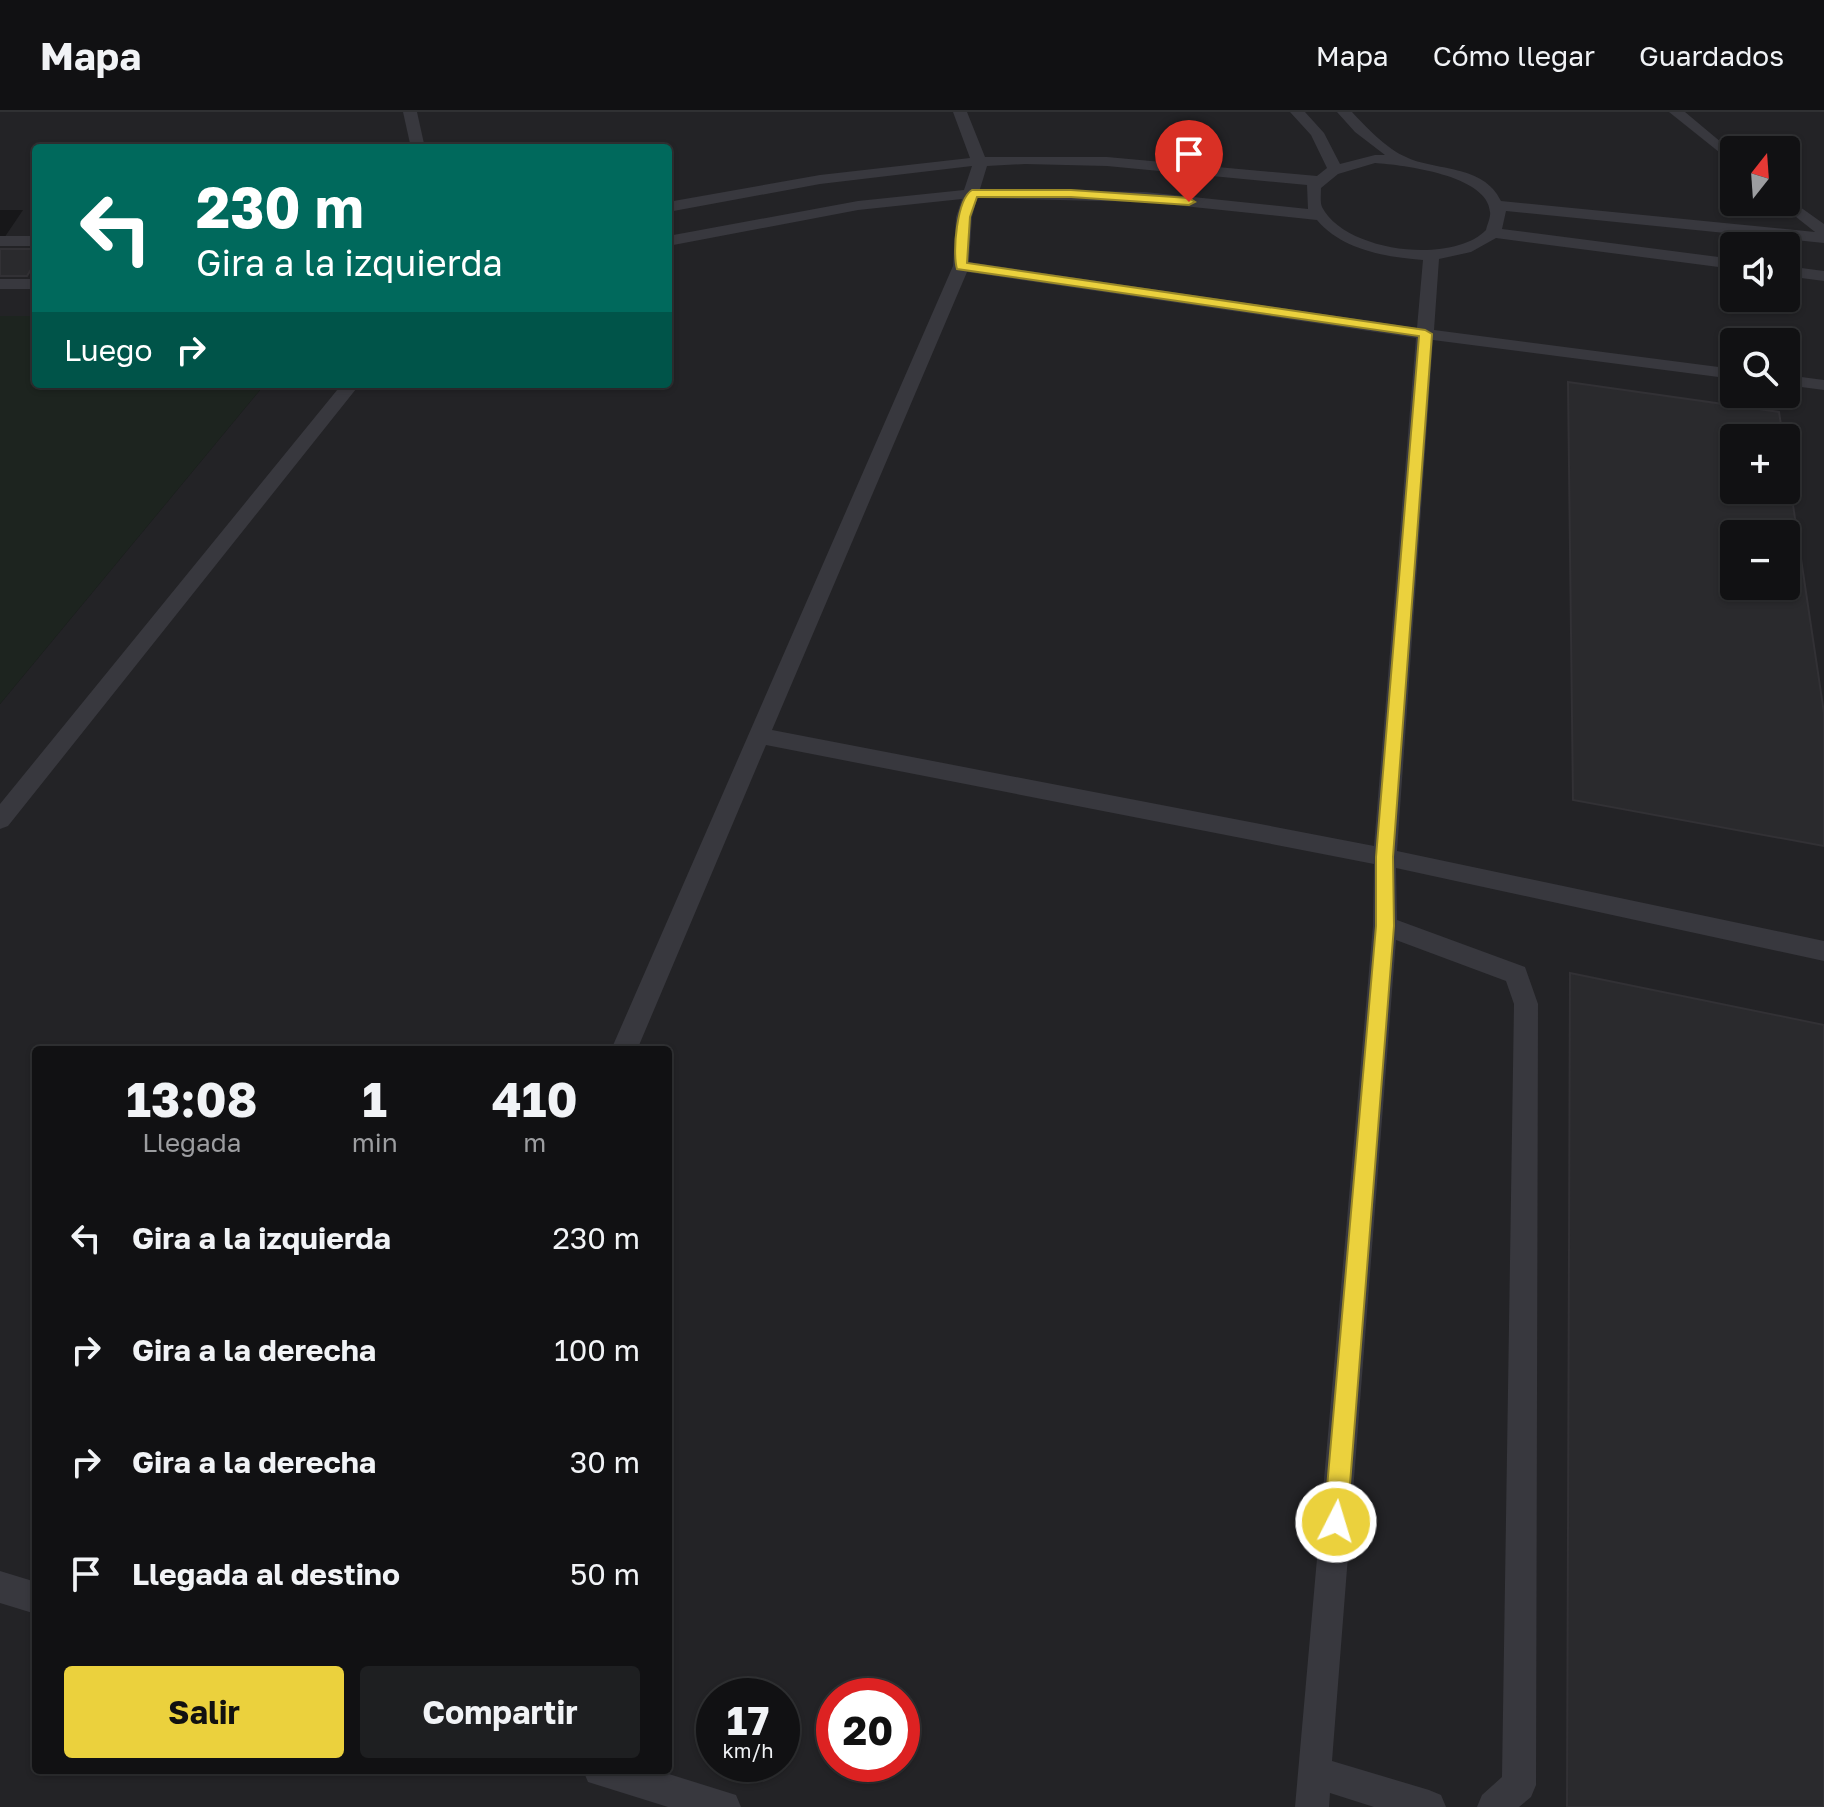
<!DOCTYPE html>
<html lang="es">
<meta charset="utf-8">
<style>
:root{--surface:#111113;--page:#1e1f21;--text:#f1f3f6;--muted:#9c9da0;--line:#303133;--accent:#ebd13d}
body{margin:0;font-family:"Golos Text",sans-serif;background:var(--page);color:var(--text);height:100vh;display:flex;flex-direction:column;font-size:30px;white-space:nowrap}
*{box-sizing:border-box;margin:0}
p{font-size:26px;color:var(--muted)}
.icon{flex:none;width:44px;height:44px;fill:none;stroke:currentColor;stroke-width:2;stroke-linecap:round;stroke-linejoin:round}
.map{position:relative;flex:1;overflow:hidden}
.drawer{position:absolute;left:32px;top:934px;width:640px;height:728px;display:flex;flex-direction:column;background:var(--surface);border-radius:8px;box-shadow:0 2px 6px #0004,0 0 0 2px var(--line)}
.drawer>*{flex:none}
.guide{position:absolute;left:32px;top:32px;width:640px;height:244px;border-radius:8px;box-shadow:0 2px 6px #0004,0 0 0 2px var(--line);background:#00695c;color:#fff;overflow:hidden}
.needle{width:52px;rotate:17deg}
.controls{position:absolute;left:1720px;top:24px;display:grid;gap:16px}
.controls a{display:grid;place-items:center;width:80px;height:80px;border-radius:8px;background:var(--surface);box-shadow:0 2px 6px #0004,0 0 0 2px var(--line);font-size:40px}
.speed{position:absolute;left:696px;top:1566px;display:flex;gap:16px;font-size:40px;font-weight:700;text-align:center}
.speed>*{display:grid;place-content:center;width:104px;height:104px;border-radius:50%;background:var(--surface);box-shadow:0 2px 6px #0004,0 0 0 2px var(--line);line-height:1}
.speed small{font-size:20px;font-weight:400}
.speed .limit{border:12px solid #d22;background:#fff;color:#111}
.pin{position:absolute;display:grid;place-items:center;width:68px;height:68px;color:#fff;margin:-82px -34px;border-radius:50% 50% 50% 0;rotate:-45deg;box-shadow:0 0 8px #0007}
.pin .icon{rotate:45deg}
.me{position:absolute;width:88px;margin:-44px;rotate:5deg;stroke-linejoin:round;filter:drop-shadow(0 0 6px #0008)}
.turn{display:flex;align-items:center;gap:28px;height:168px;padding:0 32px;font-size:36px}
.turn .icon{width:104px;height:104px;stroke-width:2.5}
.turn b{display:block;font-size:56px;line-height:68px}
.then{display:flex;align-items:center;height:76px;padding:0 32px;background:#0003;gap:16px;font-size:30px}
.eta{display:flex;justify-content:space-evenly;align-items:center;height:136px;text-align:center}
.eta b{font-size:48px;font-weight:700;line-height:56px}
.action{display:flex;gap:16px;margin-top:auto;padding:16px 32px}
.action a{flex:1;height:92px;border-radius:8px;background:var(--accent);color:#111;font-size:32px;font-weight:700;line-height:92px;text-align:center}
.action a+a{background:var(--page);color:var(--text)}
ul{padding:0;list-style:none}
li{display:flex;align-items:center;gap:24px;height:112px;padding:0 32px}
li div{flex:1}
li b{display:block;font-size:30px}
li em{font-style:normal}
header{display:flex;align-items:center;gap:48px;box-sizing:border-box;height:112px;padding:0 40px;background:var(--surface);border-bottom:2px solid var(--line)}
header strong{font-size:38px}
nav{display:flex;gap:44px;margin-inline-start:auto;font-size:28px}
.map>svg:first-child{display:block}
</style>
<header>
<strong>Mapa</strong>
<nav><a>Mapa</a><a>Cómo llegar</a><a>Guardados</a></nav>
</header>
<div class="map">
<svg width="1824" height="1695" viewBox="0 0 1824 1695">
<rect width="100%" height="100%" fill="#171719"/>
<path fill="#232326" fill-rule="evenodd" d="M0,0H1824V1695H0V592L265,272H668V36H36V204H0V132L23,98H0ZM1734,38H1786V90H1734ZM1734,134H1786V186H1734ZM1734,230H1786V282H1734ZM1734,326H1786V378H1734ZM1734,422H1786V474H1734ZM36,938H668V1658H36ZM714,1584H782V1652H714ZM834,1584H902V1652H834Z"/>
<path fill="#1d241f" d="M0,204H36V272H265L0,592Z"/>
<path fill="#2a2a2d" stroke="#323135" stroke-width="2" fill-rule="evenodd" d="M0,137H36V149L27,164H0Z
M1568,270L1779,300L1783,326H1734V378H1786V346L1824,601V734L1573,688ZM1734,422H1786V474H1734Z
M1570,861L1824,913V1695H1567Z"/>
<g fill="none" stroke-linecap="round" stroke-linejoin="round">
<path fill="#38383e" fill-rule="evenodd" d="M403,0H417L425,36H411Z
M953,0H967L985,45H1107L1317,64L1327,56L1311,23L1290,0H1305L1324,21L1340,52L1375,43H1385L1355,20L1337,0H1352C1366,15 1387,37 1406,45C1434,59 1484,52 1501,89L1815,120L1781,93L1778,90H1786V85L1824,112V131L1506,99L1502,117L1734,147V157L1496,126L1471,140L1439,147L1434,218L1734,257V267L1433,228L1397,739L1824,829V849L1396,756L1397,808L1525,855L1538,892L1536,1673L1531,1685L1519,1695H1477L1482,1683L1502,1665L1514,892L1506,869L1396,828L1332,1649L1429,1678L1441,1683L1446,1695H1374L1330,1681L1329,1695H1295L1373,814L1374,752L766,633L637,938H611L953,154L956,105L962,87L858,98L668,134V124L858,89L964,78L972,54L820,72L668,100V90L820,63L970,46ZM1375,51C1403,53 1488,63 1490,100C1491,105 1487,113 1486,118C1452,153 1345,140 1322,95C1320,90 1321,82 1321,76L1338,62ZM1025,52L1107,54L1307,73L1308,97L1145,80L980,77L987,54ZM977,86L1145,90L1317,108C1342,138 1386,145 1423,148L1417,216L969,150L972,105ZM967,160L1416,226L1374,734L772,618Z
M1669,0H1685L1734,41V52Z
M0,124H36V134H0Z
M1786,154L1824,159V169L1786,164Z
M0,167H36V177H0Z
M1786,263L1824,268V278L1786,273Z
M342,272H360L8,714L0,717V692Z
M0,1459L36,1470V1502L0,1491Z
M583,1658H656L736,1683L741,1695H668L588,1670Z"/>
</g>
<path fill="#ebd13d" stroke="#998828" stroke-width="2" d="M972,78H1071L1189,86L1195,90L1189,93L1071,85H977L970,105L967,151L1425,218L1432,222L1393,745L1394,814L1347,1410L1344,1418L1336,1421L1327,1418L1324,1410L1376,814V745L1419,224L957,157C952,140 957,87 972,78Z"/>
</svg>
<div class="controls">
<a><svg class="needle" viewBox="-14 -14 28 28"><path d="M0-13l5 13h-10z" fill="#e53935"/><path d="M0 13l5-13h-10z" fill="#9c9da0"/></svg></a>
<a><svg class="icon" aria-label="sound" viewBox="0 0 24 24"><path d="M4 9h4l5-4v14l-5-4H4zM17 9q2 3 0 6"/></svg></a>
<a><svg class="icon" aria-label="search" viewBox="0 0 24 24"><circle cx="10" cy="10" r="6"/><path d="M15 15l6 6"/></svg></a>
<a>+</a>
<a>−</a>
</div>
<div class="speed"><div>17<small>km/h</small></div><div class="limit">20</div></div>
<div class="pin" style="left:1189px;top:90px;background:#d93025"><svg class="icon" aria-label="arrive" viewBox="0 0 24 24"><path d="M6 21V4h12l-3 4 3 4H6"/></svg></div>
<svg class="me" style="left:1336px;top:1410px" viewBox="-20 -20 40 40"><circle r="17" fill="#ebd13d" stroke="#fff" stroke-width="3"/><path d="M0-11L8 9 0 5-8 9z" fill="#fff"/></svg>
<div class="guide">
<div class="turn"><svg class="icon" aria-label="left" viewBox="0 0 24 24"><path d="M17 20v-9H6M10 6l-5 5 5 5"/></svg><div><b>230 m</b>Gira a la izquierda</div></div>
<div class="then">Luego<svg class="icon" aria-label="right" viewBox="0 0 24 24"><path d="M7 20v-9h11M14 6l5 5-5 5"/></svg></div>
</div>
<section class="drawer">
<div class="eta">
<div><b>13:08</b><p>Llegada</p></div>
<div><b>1</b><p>min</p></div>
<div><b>410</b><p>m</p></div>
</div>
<ul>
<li><svg class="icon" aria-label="left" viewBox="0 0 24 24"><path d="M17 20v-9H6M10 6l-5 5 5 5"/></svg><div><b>Gira a la izquierda</b></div><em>230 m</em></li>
<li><svg class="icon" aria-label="right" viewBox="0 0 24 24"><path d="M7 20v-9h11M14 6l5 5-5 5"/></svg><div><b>Gira a la derecha</b></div><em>100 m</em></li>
<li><svg class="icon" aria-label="right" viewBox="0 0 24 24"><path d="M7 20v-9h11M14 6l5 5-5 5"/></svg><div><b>Gira a la derecha</b></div><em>30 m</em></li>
<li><svg class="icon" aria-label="arrive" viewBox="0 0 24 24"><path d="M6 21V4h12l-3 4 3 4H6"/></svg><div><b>Llegada al destino</b></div><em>50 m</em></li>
</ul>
<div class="action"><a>Salir</a><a>Compartir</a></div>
</section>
</div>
